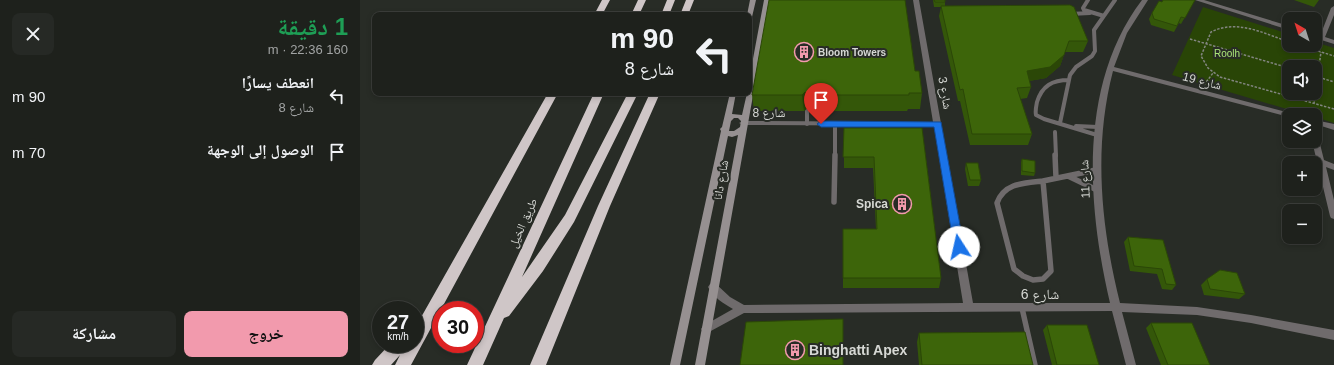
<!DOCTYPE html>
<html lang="ar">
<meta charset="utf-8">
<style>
:root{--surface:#1e211c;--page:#262925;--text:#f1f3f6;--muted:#a1a3a3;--line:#3c3e3b;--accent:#f29aad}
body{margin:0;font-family:Helvetica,"Noto Naskh Arabic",sans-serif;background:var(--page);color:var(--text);direction:rtl;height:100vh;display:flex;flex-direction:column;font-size:15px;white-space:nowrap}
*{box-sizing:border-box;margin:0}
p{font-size:13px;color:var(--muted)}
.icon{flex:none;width:22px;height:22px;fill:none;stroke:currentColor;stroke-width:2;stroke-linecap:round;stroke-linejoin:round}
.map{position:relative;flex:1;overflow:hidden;direction:ltr}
.panel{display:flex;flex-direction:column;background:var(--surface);width:360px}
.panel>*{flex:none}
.banner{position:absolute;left:12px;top:12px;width:380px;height:84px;border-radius:8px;box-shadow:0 2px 6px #0003,0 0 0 1px var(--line);direction:rtl;background:#1e211c;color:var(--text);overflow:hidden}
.needle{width:26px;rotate:321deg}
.buttons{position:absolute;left:922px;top:12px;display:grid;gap:8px}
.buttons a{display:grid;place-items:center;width:40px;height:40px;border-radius:8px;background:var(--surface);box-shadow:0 2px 6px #0003,0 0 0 1px var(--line);font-size:20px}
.speed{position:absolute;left:12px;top:301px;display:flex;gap:8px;font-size:20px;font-weight:700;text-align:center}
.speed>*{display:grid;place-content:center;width:52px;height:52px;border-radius:50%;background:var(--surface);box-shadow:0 2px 6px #0003,0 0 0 1px var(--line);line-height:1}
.speed small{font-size:10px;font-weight:400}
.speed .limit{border:6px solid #d22;background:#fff;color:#111}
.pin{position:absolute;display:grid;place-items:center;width:34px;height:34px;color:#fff;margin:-41px -17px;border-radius:50% 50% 50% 0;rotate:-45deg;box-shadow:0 0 4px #0007}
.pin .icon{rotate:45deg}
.me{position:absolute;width:44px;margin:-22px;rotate:350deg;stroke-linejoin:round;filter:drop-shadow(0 0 3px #0008)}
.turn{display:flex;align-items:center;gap:14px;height:84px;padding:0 12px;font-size:18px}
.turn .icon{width:52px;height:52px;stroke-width:2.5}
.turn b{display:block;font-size:28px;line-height:34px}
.round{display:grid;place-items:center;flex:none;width:42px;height:42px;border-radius:8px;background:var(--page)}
.overview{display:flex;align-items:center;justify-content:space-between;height:68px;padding:0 12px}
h1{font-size:24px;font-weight:800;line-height:30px;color:#1e9e55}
.primary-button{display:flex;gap:8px;margin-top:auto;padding:8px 12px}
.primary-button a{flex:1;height:46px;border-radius:8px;background:var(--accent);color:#111;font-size:16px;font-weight:800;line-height:46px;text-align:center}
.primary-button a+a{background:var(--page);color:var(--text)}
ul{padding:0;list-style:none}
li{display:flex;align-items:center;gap:12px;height:56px;padding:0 12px}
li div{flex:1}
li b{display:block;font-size:15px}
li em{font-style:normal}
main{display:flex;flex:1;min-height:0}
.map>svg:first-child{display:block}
</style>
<main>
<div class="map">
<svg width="974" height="365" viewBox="0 0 974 365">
<rect width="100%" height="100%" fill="#282c26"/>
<path fill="#294506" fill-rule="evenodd" d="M843,7L929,34V45H955V42L974,48V123L955,117V115H947L812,75ZM929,67H955V93H929Z"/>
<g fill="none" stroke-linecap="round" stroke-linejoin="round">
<path stroke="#838681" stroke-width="1.5" stroke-dasharray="2.5 1.5" stroke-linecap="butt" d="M830,39L929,68
M929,42C903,33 877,19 851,32L841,56L848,68L860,77L974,109
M939,45L974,56
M955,76L974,82
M844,85L853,73
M954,104L961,52"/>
<path stroke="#6f6b6c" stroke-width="4" d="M728,0L723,8L724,10L744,16
M710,14L730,13
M709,80C692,80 682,86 677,102C676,107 675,111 676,115L684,119L737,135
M447,111V124
M700,123L710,75L716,67L732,56L735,51L734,30L755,0
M716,126L738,127
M695,132L696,156
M475,156V124"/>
<path stroke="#6f6b6c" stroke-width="5.5" d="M695,155L696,178
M708,176L737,190
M683,181L691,271L683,279L673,280L663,276L654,269L637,203C644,183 664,183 683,181Z
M683,181L736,170
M474,202L475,155
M662,308L675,365"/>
<path fill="#6f6b6c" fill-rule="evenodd" d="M553,0H559L613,303H750C727,205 718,84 782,0H788L767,33L754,67L930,113L934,115H929V117L753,71C733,148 741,227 760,303L837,307L891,315L974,330V340L891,323L837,315L762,312L776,365H766L752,311L384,313L349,332L346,334L343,332L341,329L343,326L373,309C364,304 353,297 348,287L350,284L353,283L356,284L370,297L384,305L603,303L574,126L383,125L379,123L383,121L573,122Z
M835,0H844L929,26V30Z
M974,6V15L965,37L974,40V44L955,38V34L960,36L971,8Z
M955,120L974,124V130L955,124Z
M955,137L959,140L964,160L974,164V170L966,167L974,200V219L971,218L970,216L952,141H955Z"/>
<path fill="#969091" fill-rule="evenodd" d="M390,0H396L392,17L389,19V15H387Z
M404,0H410L345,365H335L378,135L372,137L368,136L320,365H310L361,131L360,129L362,127L370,93H376L372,114L382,115L387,93H389V80ZM378,118L381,121L380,127L374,131H369L371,121L374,118Z"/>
<path fill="#cfc6c7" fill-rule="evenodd" d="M242,0H250L242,15H234Z
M278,0H286L279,15H271Z
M307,0H315L309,15H301Z
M326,0H334L328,15H320Z
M188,93H198L51,365H35L40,355L31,365H12L15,360L30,344H55V328Z
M234,93H244L162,277L205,215L268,93H278L214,222L183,271L149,316L144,318L123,365H107Z
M290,93H300L250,206L186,365H170L238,206Z"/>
</g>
<path fill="#345709" d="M573,0H585V6L728,41L723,52H705L700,66L686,78L669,81L671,87L667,98L660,99L672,134L668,145H610L600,101H598L579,16L581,7H574Z
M835,0L821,24L819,23L814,32L791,25L789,19L792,13L802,2Z
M934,0H959L954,7Z
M555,71L562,93L560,109H548L547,111H450L447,108L444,111H394L392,95Z
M484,128H562L581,278L579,288H483V278L516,229L513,168H484Z
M662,159L675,173L674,176L661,175V162Z
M606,163L621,180L619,186H608L605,169Z
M768,237L803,240L816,285L812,290L802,289L797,274L770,271L764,242Z
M847,279L885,294L879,299L844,295L841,285Z
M791,323L850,365H801L786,328Z
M687,325L739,365H692L683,330Z
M559,333L673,365H559L557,342Z"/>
<path fill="#2b4707" d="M704,55L700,66L686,78L664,82L667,71Z
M445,92L447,108L444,111L442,95Z"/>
<path fill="#3d650a" stroke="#2b4707" d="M409,0H545L555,71H559L562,93H549V95H449L445,92L442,95H392Z
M574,0H585V2H575Z
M803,0H835L825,18L821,17L817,26L794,19L792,13L799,1L802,2Z
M710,5L714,7L728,41H709L704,55L690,67L667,71L671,87L657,88L672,134H612L603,89L600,90L581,6Z
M484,128H562L581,278H483V229H517L514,157H483Z
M662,159L675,161V173L662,171Z
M606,163H618L621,180H610Z
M768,237L803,240L816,285L806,284L802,269L774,266Z
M860,270L877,273L885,294L850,289L847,279Z
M483,319V365H380L386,322Z
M791,323H832L850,365H808Z
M687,325H727L739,365H697Z
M665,332L673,365H562L559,333Z"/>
<path fill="#1a73e8" stroke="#114b97" d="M461,121L581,122L604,247L603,250L599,251L595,250L594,247L574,127H461L457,124Z"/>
<defs>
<symbol id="building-ring" viewBox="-11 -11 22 22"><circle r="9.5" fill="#282c26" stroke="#f29aad" stroke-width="1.5"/><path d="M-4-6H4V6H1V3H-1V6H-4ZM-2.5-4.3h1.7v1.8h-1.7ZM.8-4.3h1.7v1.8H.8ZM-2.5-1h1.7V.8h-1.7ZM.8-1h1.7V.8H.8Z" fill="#f29aad"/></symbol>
</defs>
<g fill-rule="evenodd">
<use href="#building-ring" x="433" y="41" width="22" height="22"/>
<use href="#building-ring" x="531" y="193" width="22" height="22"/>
<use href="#building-ring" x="424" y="339" width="22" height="22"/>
</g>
<g text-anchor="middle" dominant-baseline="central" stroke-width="4" stroke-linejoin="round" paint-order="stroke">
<g font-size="10" font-weight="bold" fill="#d6d8d4" stroke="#282c26" text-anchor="start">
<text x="458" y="52">Bloom Towers</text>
</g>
<g font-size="10" fill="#aae478" stroke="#282c26">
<text x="867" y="53">Roolh</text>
</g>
<g font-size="12" fill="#d6d8d4" stroke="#282c26">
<text transform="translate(842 81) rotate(14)">شارع 19</text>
<text transform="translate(585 93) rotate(80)">شارع 3</text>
<text x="409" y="113">شارع 8</text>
<text transform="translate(725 179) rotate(-92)">شارع 11</text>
<text transform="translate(361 180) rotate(-80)">شارع دانا</text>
<text transform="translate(163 223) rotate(-66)">طريق الخيل</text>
</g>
<g font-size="12" font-weight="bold" fill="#d6d8d4" stroke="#282c26" text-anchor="end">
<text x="528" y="204">Spica</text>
</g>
<g font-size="14" fill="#d6d8d4" stroke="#282c26">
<text x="680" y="294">شارع 6</text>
</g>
<g font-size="14" font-weight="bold" fill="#d6d8d4" stroke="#282c26" text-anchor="start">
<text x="449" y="350">Binghatti Apex</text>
</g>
</g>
</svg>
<div class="buttons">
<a><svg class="needle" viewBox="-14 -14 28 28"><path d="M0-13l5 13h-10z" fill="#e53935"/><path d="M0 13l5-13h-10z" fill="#a1a3a3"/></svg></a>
<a><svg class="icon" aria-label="sound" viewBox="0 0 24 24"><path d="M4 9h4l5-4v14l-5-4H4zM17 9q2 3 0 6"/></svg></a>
<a><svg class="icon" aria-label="layers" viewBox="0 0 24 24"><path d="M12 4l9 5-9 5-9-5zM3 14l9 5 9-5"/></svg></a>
<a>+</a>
<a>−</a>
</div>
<div class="speed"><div>27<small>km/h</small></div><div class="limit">30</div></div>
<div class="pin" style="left:461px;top:124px;background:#d93025"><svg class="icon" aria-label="arrive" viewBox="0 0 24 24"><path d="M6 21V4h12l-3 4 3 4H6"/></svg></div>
<svg class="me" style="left:599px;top:247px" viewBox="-20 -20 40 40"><circle r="19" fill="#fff"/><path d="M0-13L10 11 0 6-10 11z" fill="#1a73e8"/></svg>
<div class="banner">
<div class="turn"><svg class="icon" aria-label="left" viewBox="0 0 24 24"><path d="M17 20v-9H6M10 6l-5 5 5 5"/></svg><div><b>90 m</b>شارع 8</div></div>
</div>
</div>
<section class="panel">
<div class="overview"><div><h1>1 دقيقة</h1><p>160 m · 22:36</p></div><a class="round"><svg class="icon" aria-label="close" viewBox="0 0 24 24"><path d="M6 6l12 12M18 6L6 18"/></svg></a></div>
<ul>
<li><svg class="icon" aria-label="left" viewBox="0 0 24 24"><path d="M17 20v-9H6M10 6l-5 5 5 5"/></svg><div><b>انعطف يسارًا</b><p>شارع 8</p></div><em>90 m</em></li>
<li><svg class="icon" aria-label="arrive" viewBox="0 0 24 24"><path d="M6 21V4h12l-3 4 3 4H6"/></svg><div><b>الوصول إلى الوجهة</b></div><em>70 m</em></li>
</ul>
<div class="primary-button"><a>خروج</a><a>مشاركة</a></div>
</section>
</main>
